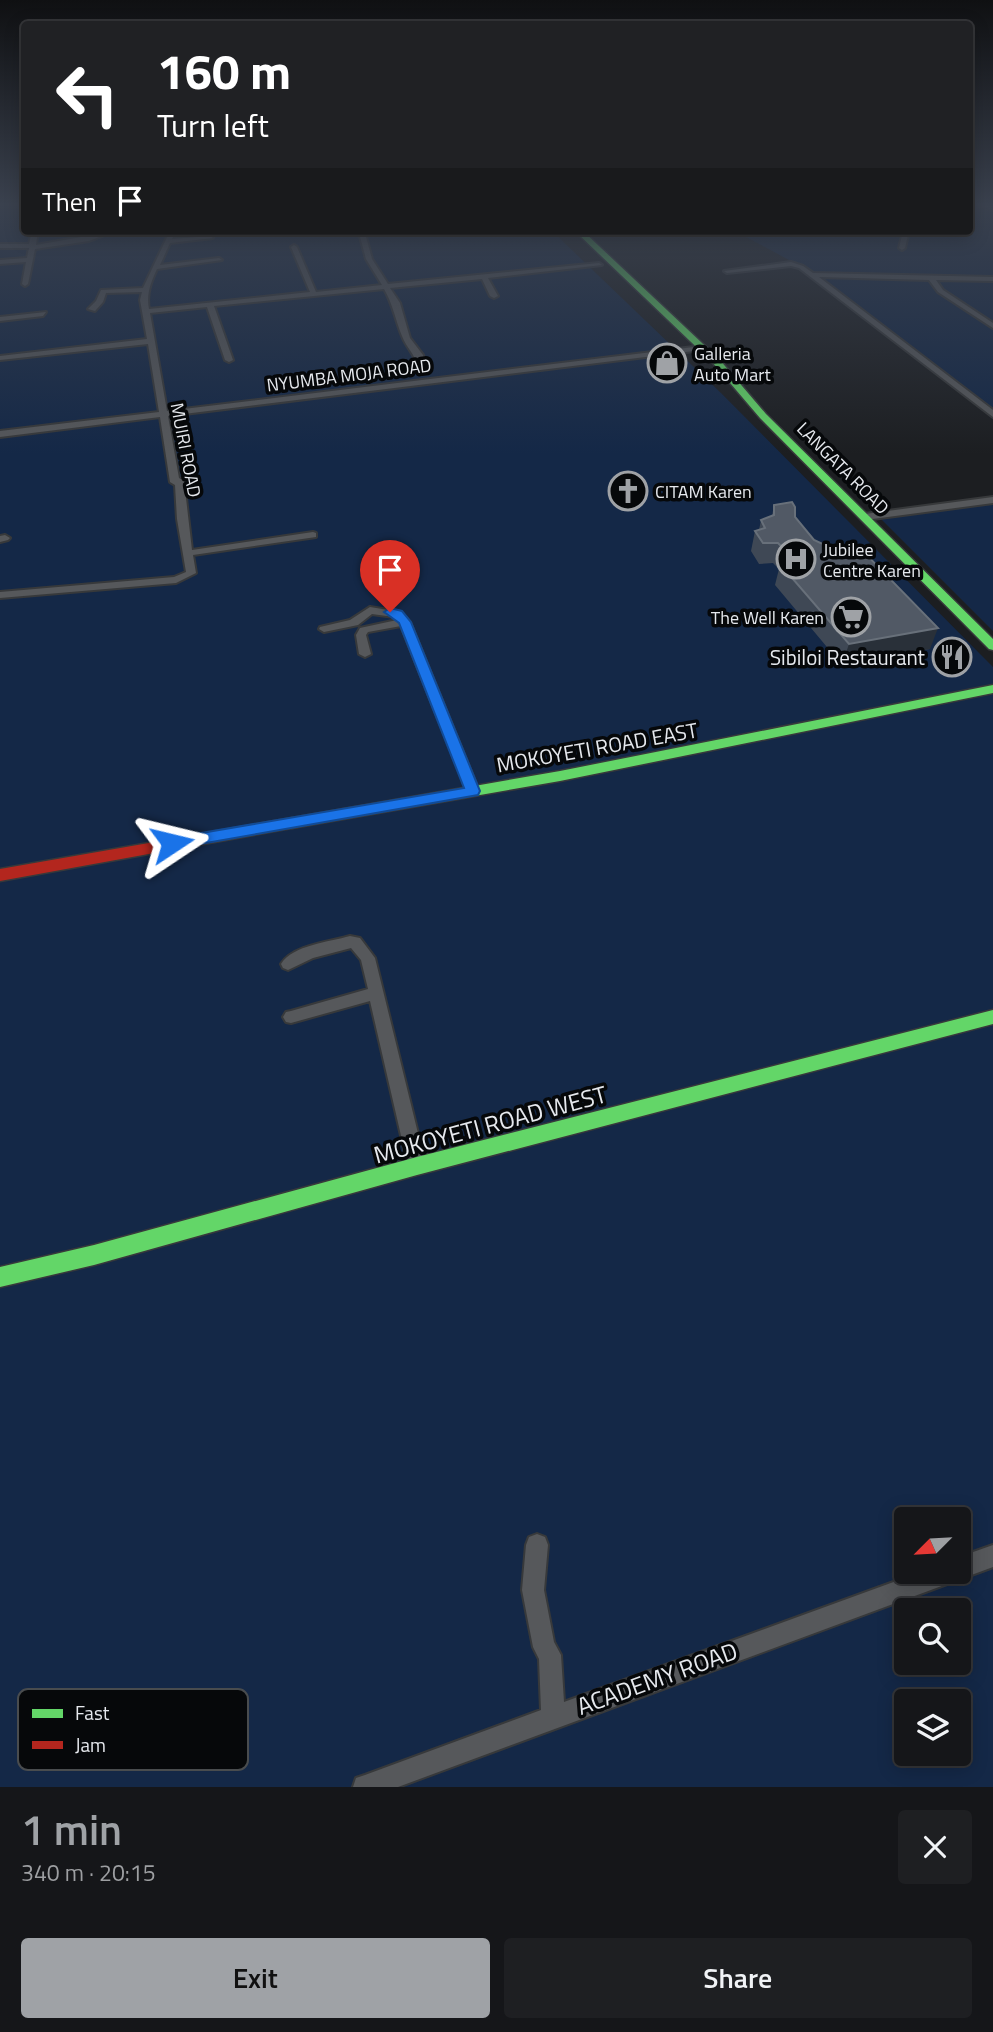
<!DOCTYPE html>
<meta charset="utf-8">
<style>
:root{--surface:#151619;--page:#1e1f22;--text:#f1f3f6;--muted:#9d9fa2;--line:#343538;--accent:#9fa2a6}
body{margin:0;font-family:"Titillium Web",sans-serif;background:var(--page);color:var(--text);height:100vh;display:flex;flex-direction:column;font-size:26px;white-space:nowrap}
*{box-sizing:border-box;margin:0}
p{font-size:23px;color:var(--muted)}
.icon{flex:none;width:38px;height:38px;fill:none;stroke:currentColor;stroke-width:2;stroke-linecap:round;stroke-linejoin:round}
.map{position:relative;height:1787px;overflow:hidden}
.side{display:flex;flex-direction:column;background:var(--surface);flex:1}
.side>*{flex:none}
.hud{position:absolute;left:21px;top:21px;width:952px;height:214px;border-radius:7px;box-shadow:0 4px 18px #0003,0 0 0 2px var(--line);background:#202124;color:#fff;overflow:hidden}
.needle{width:46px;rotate:246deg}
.controls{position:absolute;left:894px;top:1507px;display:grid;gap:14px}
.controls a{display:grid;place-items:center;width:77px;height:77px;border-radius:7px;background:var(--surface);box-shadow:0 4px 18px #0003,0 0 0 2px var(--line);font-size:35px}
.pin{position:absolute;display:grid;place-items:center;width:60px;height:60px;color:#fff;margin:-72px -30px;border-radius:50% 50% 50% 0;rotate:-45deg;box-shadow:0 0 7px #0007}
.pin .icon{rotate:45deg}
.me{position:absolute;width:77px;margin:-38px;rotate:80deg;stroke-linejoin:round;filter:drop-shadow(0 0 5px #0008)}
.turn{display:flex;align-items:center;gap:24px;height:147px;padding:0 21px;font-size:32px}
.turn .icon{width:91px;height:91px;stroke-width:2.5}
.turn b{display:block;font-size:49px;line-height:60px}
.then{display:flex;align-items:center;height:66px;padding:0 21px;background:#0003;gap:14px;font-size:26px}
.round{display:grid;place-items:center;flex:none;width:74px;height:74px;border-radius:7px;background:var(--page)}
.headline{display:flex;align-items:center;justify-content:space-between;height:119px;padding:0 21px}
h1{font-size:42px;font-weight:600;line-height:52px;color:var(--accent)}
.button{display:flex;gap:14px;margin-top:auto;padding:14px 21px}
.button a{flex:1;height:80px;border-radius:7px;background:var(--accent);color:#111;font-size:28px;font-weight:600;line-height:80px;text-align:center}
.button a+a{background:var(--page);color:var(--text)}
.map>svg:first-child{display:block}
</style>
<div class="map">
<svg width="993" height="1787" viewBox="0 0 993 1787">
<rect width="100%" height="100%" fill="#1c1e21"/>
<path fill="#142847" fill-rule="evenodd" d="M0,204H24V231H552L721,393L993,667V1787H0ZM906,1519H959V1572H906ZM906,1610H959V1662H906ZM906,1701H959V1754H906Z
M970,204H993V419L817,275L735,231H970Z
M993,501V631L881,519Z"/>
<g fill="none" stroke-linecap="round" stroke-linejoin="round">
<defs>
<path id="street" d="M978,204L993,206V210L979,205Z
M32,231H38L36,245L115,231L89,241L35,249L28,284L25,286L22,284L26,262L0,264V260L27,258L29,248H0V244H29Z
M170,231H176L172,239L210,236L213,238L170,243L160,265L219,258L222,260L157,269C151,282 146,294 149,309L310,292L291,247L294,245L297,247L316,292L382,285L366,259L359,233L362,231L365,233L372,259L388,284L599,263L602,265L488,278L498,296L494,298L490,296L482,279L390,288L400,303L410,338L423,355L427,370L423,372L419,370C415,353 407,349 402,336C395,319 393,304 384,289L214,306L233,360L229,362L225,360L207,307L150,313L167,411L702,346L706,348L702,350L168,416L179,478L184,481L192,550L313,532L316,533V537L193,555L196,573L176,583L0,598V592L174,577L186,572L177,519L175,485L170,482L160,417L0,437V431L159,412L148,344L0,360V356L147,339L140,300L142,292L106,293L103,302L95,311L88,309L96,301L101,290L143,288Z
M903,231H909L905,248L902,250L899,248Z
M791,262L803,266L813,273L993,277V281L936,280L943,290L993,323V328L938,292L929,280L819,277L993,410V417L799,268L791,266L727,273L724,271Z
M46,312L43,316L0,321V317Z
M993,497V503L865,520L860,517L865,514Z
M5,535L10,538L8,540L0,542V536Z
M370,607L401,612L410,622L479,791L478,794L473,795L467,791L401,626L368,632L366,635L371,654L365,657L359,654L356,635L360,628L397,620L394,617L372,614L358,625L324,632L319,629L320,627L350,620Z
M350,936L360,938L375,958L426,1166L423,1172L417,1174L411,1172L408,1166L370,1001L291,1023L286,1022L283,1017L286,1012L291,1011L368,989L361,960L351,948L313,958L288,970L283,968L281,964C293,945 329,942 350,936Z
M537,1534L545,1537L548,1545L544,1590L554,1642L561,1655L564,1702L921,1572H959V1557L993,1545V1567L398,1787H353L356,1778L365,1775L541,1710L539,1659L533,1647L522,1590L526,1545L529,1537Z"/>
<path id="fast" d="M575,231H583L719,359L766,414L993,639V650L989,649L760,418L713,363Z
M993,685V693L560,781L292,828L285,823L292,818L560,771Z
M993,1010V1024L417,1175L94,1265L0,1287V1267L94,1245L417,1157Z"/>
<path id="jam" d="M292,818L299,823L297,827L0,881V869Z"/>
</defs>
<use href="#street" stroke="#37393b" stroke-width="4"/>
<use href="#fast" stroke="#37393b" stroke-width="3"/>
<use href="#jam" stroke="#37393b" stroke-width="3"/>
<use href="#street" fill="#56585b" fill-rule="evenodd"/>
<use href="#fast" fill="#63d668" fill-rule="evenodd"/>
<use href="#jam" fill="#b3261e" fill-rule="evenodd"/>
</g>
<path fill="#3f4855" d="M774,505L795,517L814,540L930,649L842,665L775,585L779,569L773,563L759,564L751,551L755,531L759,530L761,520L772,516Z"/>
<path fill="#293039" d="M938,628L930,649L842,665L849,644Z"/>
<path fill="#515965" stroke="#68707a" stroke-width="2" d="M792,502L795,507V517L814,540L831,548L856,544L938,628L849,644L780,564L797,562L778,543H763L755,531L765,528L761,520L774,515V505Z"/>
<linearGradient id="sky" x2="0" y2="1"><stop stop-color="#0f1012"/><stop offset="0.45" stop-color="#3a414e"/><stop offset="1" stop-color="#3a414e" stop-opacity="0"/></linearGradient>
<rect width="993" height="454" fill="url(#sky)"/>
<path fill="#1a73e8" stroke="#114b97" stroke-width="2" d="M390,608L402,611L411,622L480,791L478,795L172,849L166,847L164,843L166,839L172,838L464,788L399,623L384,612Z"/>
<defs>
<symbol id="shop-ring" viewBox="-11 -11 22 22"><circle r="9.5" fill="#06080a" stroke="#9fa2a6" stroke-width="1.5"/><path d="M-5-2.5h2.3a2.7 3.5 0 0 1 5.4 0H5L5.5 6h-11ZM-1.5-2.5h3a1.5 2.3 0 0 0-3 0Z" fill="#9fa2a6"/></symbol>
<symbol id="church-ring" viewBox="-11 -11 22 22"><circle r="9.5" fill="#06080a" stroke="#9fa2a6" stroke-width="1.5"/><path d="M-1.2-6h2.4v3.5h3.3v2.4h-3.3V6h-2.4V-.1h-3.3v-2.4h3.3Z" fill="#9fa2a6"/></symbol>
<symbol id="hospital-ring" viewBox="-11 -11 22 22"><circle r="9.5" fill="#06080a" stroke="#9fa2a6" stroke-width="1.5"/><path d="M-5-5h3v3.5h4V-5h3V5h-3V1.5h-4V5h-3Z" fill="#9fa2a6"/></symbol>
<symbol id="supermarket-ring" viewBox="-11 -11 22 22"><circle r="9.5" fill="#06080a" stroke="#9fa2a6" stroke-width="1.5"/><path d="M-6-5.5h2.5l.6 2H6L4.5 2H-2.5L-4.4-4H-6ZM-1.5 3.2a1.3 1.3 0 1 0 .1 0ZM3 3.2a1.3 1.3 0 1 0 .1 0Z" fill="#9fa2a6"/></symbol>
<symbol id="restaurant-ring" viewBox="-11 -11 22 22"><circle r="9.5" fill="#06080a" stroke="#9fa2a6" stroke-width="1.5"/><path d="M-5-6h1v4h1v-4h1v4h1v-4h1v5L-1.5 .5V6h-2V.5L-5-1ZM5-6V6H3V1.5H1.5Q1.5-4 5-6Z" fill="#9fa2a6"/></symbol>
</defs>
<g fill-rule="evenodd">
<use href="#shop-ring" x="645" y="341" width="44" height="44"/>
<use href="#church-ring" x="606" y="469" width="44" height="44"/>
<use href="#hospital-ring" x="774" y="537" width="44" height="44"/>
<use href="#supermarket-ring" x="829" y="595" width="44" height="44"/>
<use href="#restaurant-ring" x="930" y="635" width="44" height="44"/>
</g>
<g text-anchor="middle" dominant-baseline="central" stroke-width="7" stroke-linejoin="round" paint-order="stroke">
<g font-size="18" fill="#e6e9ee" stroke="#06080a" text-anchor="start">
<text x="694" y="353">Galleria<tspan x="694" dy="21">Auto Mart</tspan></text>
<text x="655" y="491">CITAM Karen</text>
<text x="823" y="549">Jubilee<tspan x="823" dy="21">Centre Karen</tspan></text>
<text x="824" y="617" text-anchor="end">The Well Karen</text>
</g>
<g font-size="18" fill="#e6e9ee" stroke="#06080a">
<text transform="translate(349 375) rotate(-7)">NYUMBA MOJA ROAD</text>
<text transform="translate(186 450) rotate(79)">MUIRI ROAD</text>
<text transform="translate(843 468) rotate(45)">LANGATA ROAD</text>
</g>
<g font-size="21" fill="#e6e9ee" stroke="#06080a" text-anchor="end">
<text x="925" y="657">Sibiloi Restaurant</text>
</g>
<g font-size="21" fill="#e6e9ee" stroke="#06080a">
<text transform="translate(597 747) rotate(-10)">MOKOYETI ROAD EAST</text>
</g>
<g font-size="24" fill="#e6e9ee" stroke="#06080a">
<text transform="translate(490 1124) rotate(-15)">MOKOYETI ROAD WEST</text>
<text transform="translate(657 1678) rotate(-20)">ACADEMY ROAD</text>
</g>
</g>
<rect x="18" y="1689" width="230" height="81" rx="10" fill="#06080a" stroke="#494c4e" stroke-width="2"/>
<rect x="32" y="1709" width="31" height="9" fill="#63d668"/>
<rect x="32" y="1741" width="31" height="8" fill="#b3261e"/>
<g font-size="19" fill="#e6e9ee">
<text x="75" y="1720">Fast</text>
<text x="75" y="1752">Jam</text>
</g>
</svg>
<div class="controls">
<a><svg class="needle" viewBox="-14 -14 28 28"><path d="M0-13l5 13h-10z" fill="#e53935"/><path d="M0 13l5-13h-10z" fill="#9d9fa2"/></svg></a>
<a><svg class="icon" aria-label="search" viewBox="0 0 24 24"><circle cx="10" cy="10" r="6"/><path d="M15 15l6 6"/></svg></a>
<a><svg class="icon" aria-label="layers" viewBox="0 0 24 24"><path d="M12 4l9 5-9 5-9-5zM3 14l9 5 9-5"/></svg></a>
</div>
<div class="pin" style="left:390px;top:612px;background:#d93025"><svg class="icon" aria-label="arrive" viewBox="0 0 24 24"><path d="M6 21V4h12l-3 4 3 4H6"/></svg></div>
<svg class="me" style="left:172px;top:843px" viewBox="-20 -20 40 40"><path d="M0-17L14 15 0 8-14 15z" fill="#1a73e8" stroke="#fff" stroke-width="4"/></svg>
<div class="hud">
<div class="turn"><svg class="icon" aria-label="left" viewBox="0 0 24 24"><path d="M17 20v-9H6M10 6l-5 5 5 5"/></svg><div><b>160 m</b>Turn left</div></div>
<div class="then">Then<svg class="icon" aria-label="arrive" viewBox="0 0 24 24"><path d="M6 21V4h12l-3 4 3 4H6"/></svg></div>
</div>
</div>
<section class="side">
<div class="headline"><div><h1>1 min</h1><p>340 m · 20:15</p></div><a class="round"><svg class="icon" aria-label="close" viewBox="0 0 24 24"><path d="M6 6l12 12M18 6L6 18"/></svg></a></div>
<div class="button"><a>Exit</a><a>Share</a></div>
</section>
